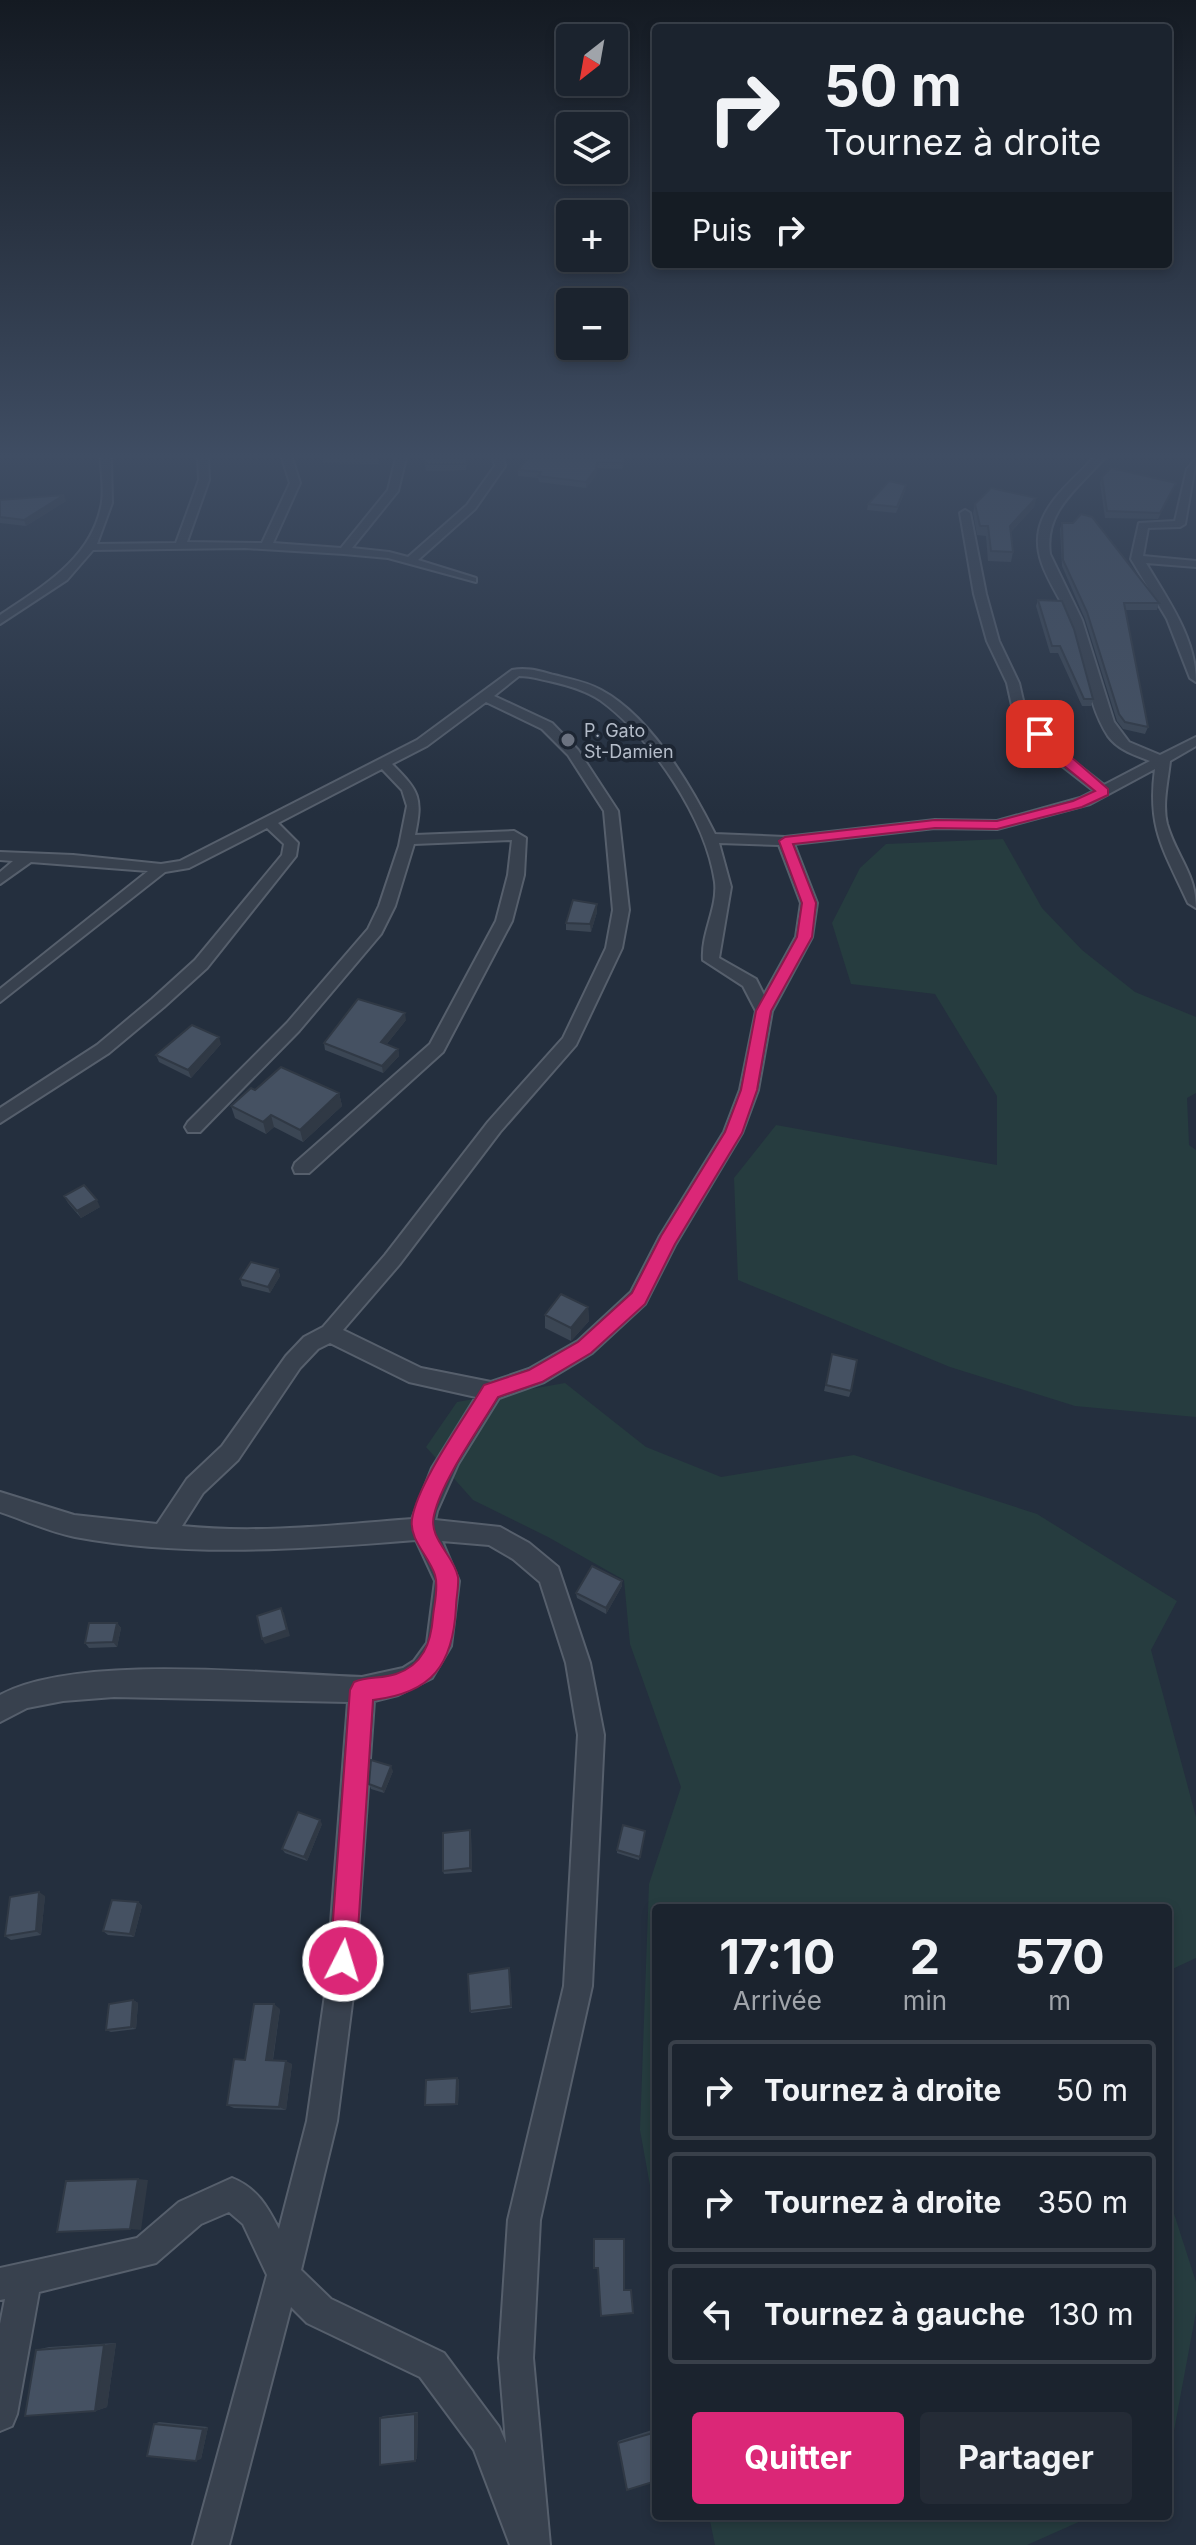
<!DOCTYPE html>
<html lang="fr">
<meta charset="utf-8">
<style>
:root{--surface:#1b232e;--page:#242b36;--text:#f1f3f6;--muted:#a0a4aa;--line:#39404a;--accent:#db2777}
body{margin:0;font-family:Inter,sans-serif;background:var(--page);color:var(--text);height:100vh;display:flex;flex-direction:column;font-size:30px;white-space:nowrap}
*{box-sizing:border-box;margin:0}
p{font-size:26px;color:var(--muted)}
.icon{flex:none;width:44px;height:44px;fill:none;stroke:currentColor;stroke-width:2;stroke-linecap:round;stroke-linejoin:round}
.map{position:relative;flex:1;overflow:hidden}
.drawer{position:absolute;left:652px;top:1904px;width:520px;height:616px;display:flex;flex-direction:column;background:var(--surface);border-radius:8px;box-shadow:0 4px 12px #0003,0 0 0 2px var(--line)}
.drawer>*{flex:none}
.guide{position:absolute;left:652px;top:24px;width:520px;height:244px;border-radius:8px;box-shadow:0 4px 12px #0003,0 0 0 2px var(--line);background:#1b232e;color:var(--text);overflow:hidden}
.needle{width:52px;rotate:211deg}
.buttons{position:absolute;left:556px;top:24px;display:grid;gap:16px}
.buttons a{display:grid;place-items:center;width:72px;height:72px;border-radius:8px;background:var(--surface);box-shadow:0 4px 12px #0003,0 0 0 2px var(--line);font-size:40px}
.pin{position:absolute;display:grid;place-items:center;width:68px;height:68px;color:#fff;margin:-34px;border-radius:16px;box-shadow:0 4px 12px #0006}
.me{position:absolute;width:88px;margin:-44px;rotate:5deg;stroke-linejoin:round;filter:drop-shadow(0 0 6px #0008)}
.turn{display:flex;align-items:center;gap:28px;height:168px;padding:0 40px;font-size:36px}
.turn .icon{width:104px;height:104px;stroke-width:2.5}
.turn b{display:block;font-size:56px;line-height:68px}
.then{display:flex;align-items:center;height:76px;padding:0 40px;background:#0003;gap:16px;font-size:30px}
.eta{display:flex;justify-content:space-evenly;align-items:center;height:136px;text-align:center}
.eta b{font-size:48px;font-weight:700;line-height:56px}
.primary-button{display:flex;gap:16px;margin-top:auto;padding:16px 40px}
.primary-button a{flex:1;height:92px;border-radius:8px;background:var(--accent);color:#fff;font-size:32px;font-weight:700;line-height:92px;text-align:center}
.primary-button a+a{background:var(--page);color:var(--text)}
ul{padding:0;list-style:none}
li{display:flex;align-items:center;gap:24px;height:100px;margin:0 16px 12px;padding:0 24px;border:4px solid var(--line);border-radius:8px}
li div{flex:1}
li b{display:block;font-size:30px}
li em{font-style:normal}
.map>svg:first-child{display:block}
</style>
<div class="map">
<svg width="1196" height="2545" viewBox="0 0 1196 2545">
<rect width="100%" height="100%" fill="#242f3e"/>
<path fill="#263c3f" d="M1003,839L1042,908L1082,950L1135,992L1196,1017V1093L1187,1098L1189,1145L1196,1150V1417L1075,1406L950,1367L738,1280L734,1178L776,1125L997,1165V1096L935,994L851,984L832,923L860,868L886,844Z
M565,1383L646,1447L721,1477L854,1455L1037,1514L1177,1601L1151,1650L1196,1817V1958L1168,1971V1908H656V2219L640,2130L649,1884L681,1787L630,1644L624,1580L548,1537L473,1500L426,1447L457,1402Z
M1168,2195L1196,2282V2312L1168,2463Z
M709,2516H1092L1027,2545H715Z"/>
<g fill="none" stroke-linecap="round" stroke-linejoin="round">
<defs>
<path id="minor" d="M101,458H111L112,503L97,544L176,543L199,480L198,458H208L209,480L187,542L262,543L290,483L282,458H292L300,483L273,543L341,548L388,490L396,458H406L398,491L352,548L389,552L408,557L467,505L495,466L493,458H503L505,466L475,509L418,560L476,578V582L388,558L344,554L245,548L93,550L67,580L0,624V615C43,586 93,558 102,502C104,488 101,472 101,458Z
M1094,458H1104C1079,488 1044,510 1050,554L1082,620L1114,722L1129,742L1160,755L1196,737V746L1170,761C1168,781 1162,804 1167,824C1176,856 1196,873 1196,908L1188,903C1164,850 1147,829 1155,769L1090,804L997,829L935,828L794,844L817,903L812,937L772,1011L758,1090L742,1133L675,1245L645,1304L592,1353L544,1382L499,1398L458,1464L437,1511L435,1520L500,1527L529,1543L558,1567L590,1663L604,1735L592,1986L540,2220L533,2358L550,2545H510L474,2450L420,2377L307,2323L291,2307L229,2545H193L267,2275L243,2224L229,2212L201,2224L156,2263L39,2292L17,2414L12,2426L0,2431V2324L5,2299L0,2300V2268L137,2238L179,2202L232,2178C257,2188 267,2206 279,2229L307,2121L326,1988L348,1702L114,1697L63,1701L27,1708L0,1722V1695C78,1653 270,1674 362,1677L403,1668L414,1661L427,1643L435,1581L416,1540C303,1549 188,1558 75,1537C50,1532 24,1520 0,1512V1492L74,1515L157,1524L187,1479L222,1446L286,1356L304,1337L323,1327L385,1255L488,1122L563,1038L606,948L613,910L604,811L568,755L542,729L486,702L427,746L392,764C419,791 423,797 415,835L514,831L526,838L524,875L512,921L443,1052L309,1173H295L293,1168L295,1163L430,1044L496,921L508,875L512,840L414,844L395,906L381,934L299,1031L200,1132H188L185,1127L188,1122L287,1023L368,929L379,906L399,846L407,806L402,790L382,769L278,823L298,843L296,856L207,968L164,1007L109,1053L0,1123V1108L97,1045L152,999L195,960L282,855L284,844L267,828L189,868L165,872L0,1002V989L148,871L31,862L0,884V872L13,861L0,860V852L73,855L161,864L180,861L417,740L512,670C527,667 539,671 554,675C570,679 587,682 601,690C650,716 691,786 715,834L785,837L935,820L997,821L1080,798L1094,791L1062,766L1013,710L1007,683L987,641L974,594L960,513L965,510L970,513L986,594L999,641L1019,683L1025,709L1072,760L1104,785L1150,761C1135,755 1118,750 1108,736C1086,702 1085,658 1070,621C1059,592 1032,564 1039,530C1045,501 1074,479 1094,458ZM519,676C530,676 539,679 549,681C567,685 585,690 600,700C652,738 706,819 715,882C718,908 701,933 703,960L743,986L756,1011L740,1090L724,1132L660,1236L631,1292L578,1341L529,1369L491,1382L421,1368L343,1330L399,1265L500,1132L576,1045L622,948L629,910L618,811L578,750L552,723L494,696ZM719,843L779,845L801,903L796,937L764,995L756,979L719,958L731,887ZM330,1343L409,1382L476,1397L432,1468L412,1519C336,1525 258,1534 182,1526L203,1493L238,1460L300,1368L318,1349ZM442,1541L489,1545L513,1559L540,1582L566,1663L578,1735L564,1986L508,2220L499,2358L506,2443L499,2427L444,2353L331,2299L301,2270L337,2121L354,1988L374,1701L398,1695L432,1678L451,1646L459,1581Z
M1196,460L1185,524L1180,527L1148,528L1143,556L1196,561V567L1146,563C1168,600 1196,638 1196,682L1190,678L1167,619L1131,559L1139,523L1175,521L1187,469Z"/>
</defs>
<use href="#minor" stroke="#565f6c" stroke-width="4"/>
<use href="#minor" fill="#38414e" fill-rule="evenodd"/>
</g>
<path fill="#3b4654" d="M322,458H379V464L324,463Z
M424,458H468L466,470L426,471Z
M528,458H633H625L622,469L597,468L596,476L586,488L539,482L538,478L518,476V470Z
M1102,477L1176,483L1158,519L1105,518L1100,483Z
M906,485L905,491L896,513L867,510L868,504Z
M1036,498L1034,507L1011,532L1013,552L1011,562L988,561L986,536L977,535L973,513L975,504Z
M0,500L66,501L26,526L0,523Z
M1062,523L1159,603L1157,610H1125L1148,727L1145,734L1123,729L1117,721L1085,619L1062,566L1060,529Z
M1038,600L1093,699L1091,706H1082L1058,653H1050L1036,606Z
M597,912L591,932L566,930V923Z
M406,1020L386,1045L398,1049L399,1056L383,1073L325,1050L324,1043Z
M221,1044L191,1078L159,1062L156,1055Z
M339,1093L342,1106L303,1142L274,1127L266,1134L235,1118L231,1106Z
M64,1196L100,1207L81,1218L68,1203Z
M278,1269L280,1276L270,1293L242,1286L240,1279Z
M588,1307L589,1321L571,1341L545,1328V1315Z
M832,1354L851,1391L849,1397L824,1391Z
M622,1581V1586L606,1614L577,1598L576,1593Z
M117,1623L121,1628L117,1647L89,1648L85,1643Z
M393,1771L384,1793L371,1789L369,1784Z
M322,1824L307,1861L285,1853L282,1849Z
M470,1830L471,1834L472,1872L444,1874L443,1871Z
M645,1831L639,1860L617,1853V1850Z
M45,1896L41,1935L11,1940L5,1936Z
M138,1902L142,1906L134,1937L108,1935L103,1931Z
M510,1971L512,2008L471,2013L470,2011Z
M133,2000L138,2003L136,2029L111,2032L106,2030Z
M280,2009L273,2060L292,2064L286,2110L234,2108L227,2105L245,2060Z
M457,2078L459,2080L458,2105L427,2106L425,2105Z
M116,2343L107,2407L95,2411L36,2350L49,2347Z
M418,2412L417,2458L415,2461L380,2418L383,2416Z
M159,2422L208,2427L201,2459L154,2424Z
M655,2429L656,2432L627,2490L618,2441Z"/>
<path fill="#303945" d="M597,462L596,476L586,488V482Z
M64,495L66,501L26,526L24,520Z
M1036,498L1034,507L1008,535L1010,526Z
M597,904V912L591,932L590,924Z
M405,1013L406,1020L382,1050L381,1042Z
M219,1037L221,1044L191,1078L188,1070Z
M398,1049L399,1056L383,1073L382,1066Z
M339,1093L342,1106L303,1142L300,1130Z
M271,1115L274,1127L266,1134L263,1122Z
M97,1200L100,1207L81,1218L77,1211Z
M278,1269L280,1276L270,1293L268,1287Z
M588,1307L589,1321L571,1341V1328Z
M622,1581V1586L606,1614V1608Z
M281,1608L284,1613L290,1636L265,1644L262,1639Z
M117,1623L121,1628L117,1647L113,1642Z
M391,1766L393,1771L384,1793L382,1789Z
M320,1820L322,1824L307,1861L304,1857Z
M470,1830L471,1834L472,1872L470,1868Z
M39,1892L45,1896L41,1935L36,1931Z
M138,1902L142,1906L134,1937L130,1934Z
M133,2000L138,2003L136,2029L131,2027Z
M274,2004L280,2009L272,2064L266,2060Z
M286,2061L292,2064L286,2110L279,2107Z
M457,2078L459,2080L458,2105L456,2104Z
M138,2179L148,2180L141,2230L130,2229Z
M116,2343L107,2407L95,2411L104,2345Z
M418,2412L417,2458L415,2461V2414Z
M208,2427L201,2459L196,2461L203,2429Z"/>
<path fill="#455162" stroke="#303945" stroke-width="2" d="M424,458H467L466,464H426Z
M528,458H624L623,463L597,462L596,469L586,482L538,476L541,472L518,470Z
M1111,468L1176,483L1160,513L1107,511L1102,477Z
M889,481L906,485L897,507L868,504Z
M991,488L1036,498L1010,526L1013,552L991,551L988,526H980L975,504Z
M64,495L24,520L0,517V500Z
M1081,514L1092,517L1159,603H1124L1148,727L1125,722L1119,714L1087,612L1063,560L1062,523H1073Z
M1038,600L1062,601L1074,629L1093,699H1084L1060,646H1052Z
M573,900L597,904L590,924L566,923Z
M358,999L405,1013L381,1042L398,1049L382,1066L324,1043Z
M192,1025L219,1037L188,1070L156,1055Z
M281,1067L339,1093L300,1130L271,1115L263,1122L231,1106L251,1088L255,1090Z
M84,1185L97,1200L77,1211L64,1196Z
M251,1262L278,1269L268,1287L240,1279Z
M561,1294L588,1307L571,1328L545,1315Z
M832,1354L857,1360L851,1391L826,1385Z
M592,1566L622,1581L606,1608L576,1593Z
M281,1608L287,1630L262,1639L257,1616Z
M89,1623H117L113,1642L85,1643Z
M371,1760L391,1766L382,1789L369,1784Z
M298,1812L320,1820L304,1857L282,1849Z
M623,1825L645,1831L640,1857L617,1850Z
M470,1830V1868L443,1871V1833Z
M39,1892L36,1931L5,1936L10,1897Z
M112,1900L138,1902L130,1934L103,1931Z
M509,1968L511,2006L470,2011L468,1974Z
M133,2000L131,2027L106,2030L109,2004Z
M254,2004H274L266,2060L286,2061L279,2107L227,2105L234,2059L245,2060Z
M457,2078L456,2104L425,2105L426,2080Z
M138,2179L130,2229L57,2232L66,2181Z
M594,2239H624V2290H631L633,2313L601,2316L598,2268H594Z
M104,2345L95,2411L25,2416L36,2350Z
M415,2414V2461L380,2465V2418Z
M154,2424L203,2429L196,2461L147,2456Z
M656,2432V2481L627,2490L618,2443Z"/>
<linearGradient id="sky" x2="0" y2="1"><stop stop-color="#141a22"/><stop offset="0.56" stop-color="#3f4d63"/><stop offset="1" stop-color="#3f4d63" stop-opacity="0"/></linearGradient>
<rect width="1196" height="814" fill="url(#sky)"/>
<path fill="#db2777" stroke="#8e194d" stroke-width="2" d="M1040,730L1108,789V795L1082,807L997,829L935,828L793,844L816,903L812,937L771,1011L757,1090L742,1133L675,1244L645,1304L591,1353L542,1382L498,1397C479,1429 442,1480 434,1515C428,1539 454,1555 458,1577C459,1586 456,1598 456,1607C453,1665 432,1693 373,1700L356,1961L352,1970L343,1974L334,1970L330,1961L350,1690L354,1682C367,1676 382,1679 396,1674C423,1665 431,1643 433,1617C434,1605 439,1587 435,1575C429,1556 409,1540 412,1519C418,1482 464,1419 484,1385L529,1370L578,1342L632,1293L661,1236L725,1132L741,1090L756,1011L797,937L802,903L779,841L785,837L935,820L997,821L1073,801L1095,791L1063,765L1036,737V731Z"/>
<circle fill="#6b7280" stroke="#1d2633" stroke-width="3" cx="568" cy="740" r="8"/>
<g text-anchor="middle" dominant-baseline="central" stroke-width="8" stroke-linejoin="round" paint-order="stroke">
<g font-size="18" fill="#b4bcc9" stroke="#1d2633" text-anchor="start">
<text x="584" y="730">P. Gato<tspan x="584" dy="21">St-Damien</tspan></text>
</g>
</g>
</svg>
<div class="buttons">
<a><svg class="needle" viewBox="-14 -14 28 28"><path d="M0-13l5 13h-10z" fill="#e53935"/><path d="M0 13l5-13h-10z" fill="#a0a4aa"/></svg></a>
<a><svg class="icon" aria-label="layers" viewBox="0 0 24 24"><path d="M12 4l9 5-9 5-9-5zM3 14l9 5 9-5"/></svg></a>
<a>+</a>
<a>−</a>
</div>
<div class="pin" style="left:1040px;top:734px;background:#d93025"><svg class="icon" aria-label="arrive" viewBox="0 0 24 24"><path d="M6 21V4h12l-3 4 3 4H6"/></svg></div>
<svg class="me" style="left:343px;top:1961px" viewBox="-20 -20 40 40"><circle r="17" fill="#db2777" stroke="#fff" stroke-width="3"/><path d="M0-11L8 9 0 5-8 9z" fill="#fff"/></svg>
<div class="guide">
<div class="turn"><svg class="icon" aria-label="right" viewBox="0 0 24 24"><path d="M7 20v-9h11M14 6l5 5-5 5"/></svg><div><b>50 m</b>Tournez à droite</div></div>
<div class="then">Puis<svg class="icon" aria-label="right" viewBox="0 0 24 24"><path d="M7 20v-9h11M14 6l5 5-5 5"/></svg></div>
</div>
<section class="drawer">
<div class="eta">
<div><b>17:10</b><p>Arrivée</p></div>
<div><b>2</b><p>min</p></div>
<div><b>570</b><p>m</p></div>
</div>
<ul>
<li><svg class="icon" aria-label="right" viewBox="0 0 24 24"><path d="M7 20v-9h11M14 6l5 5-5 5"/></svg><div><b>Tournez à droite</b></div><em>50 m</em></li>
<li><svg class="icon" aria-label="right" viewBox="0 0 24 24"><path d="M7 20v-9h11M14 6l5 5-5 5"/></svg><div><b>Tournez à droite</b></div><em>350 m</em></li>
<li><svg class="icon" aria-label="left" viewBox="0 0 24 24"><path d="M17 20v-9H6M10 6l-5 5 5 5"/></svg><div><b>Tournez à gauche</b></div><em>130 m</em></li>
</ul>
<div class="primary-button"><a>Quitter</a><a>Partager</a></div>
</section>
</div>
